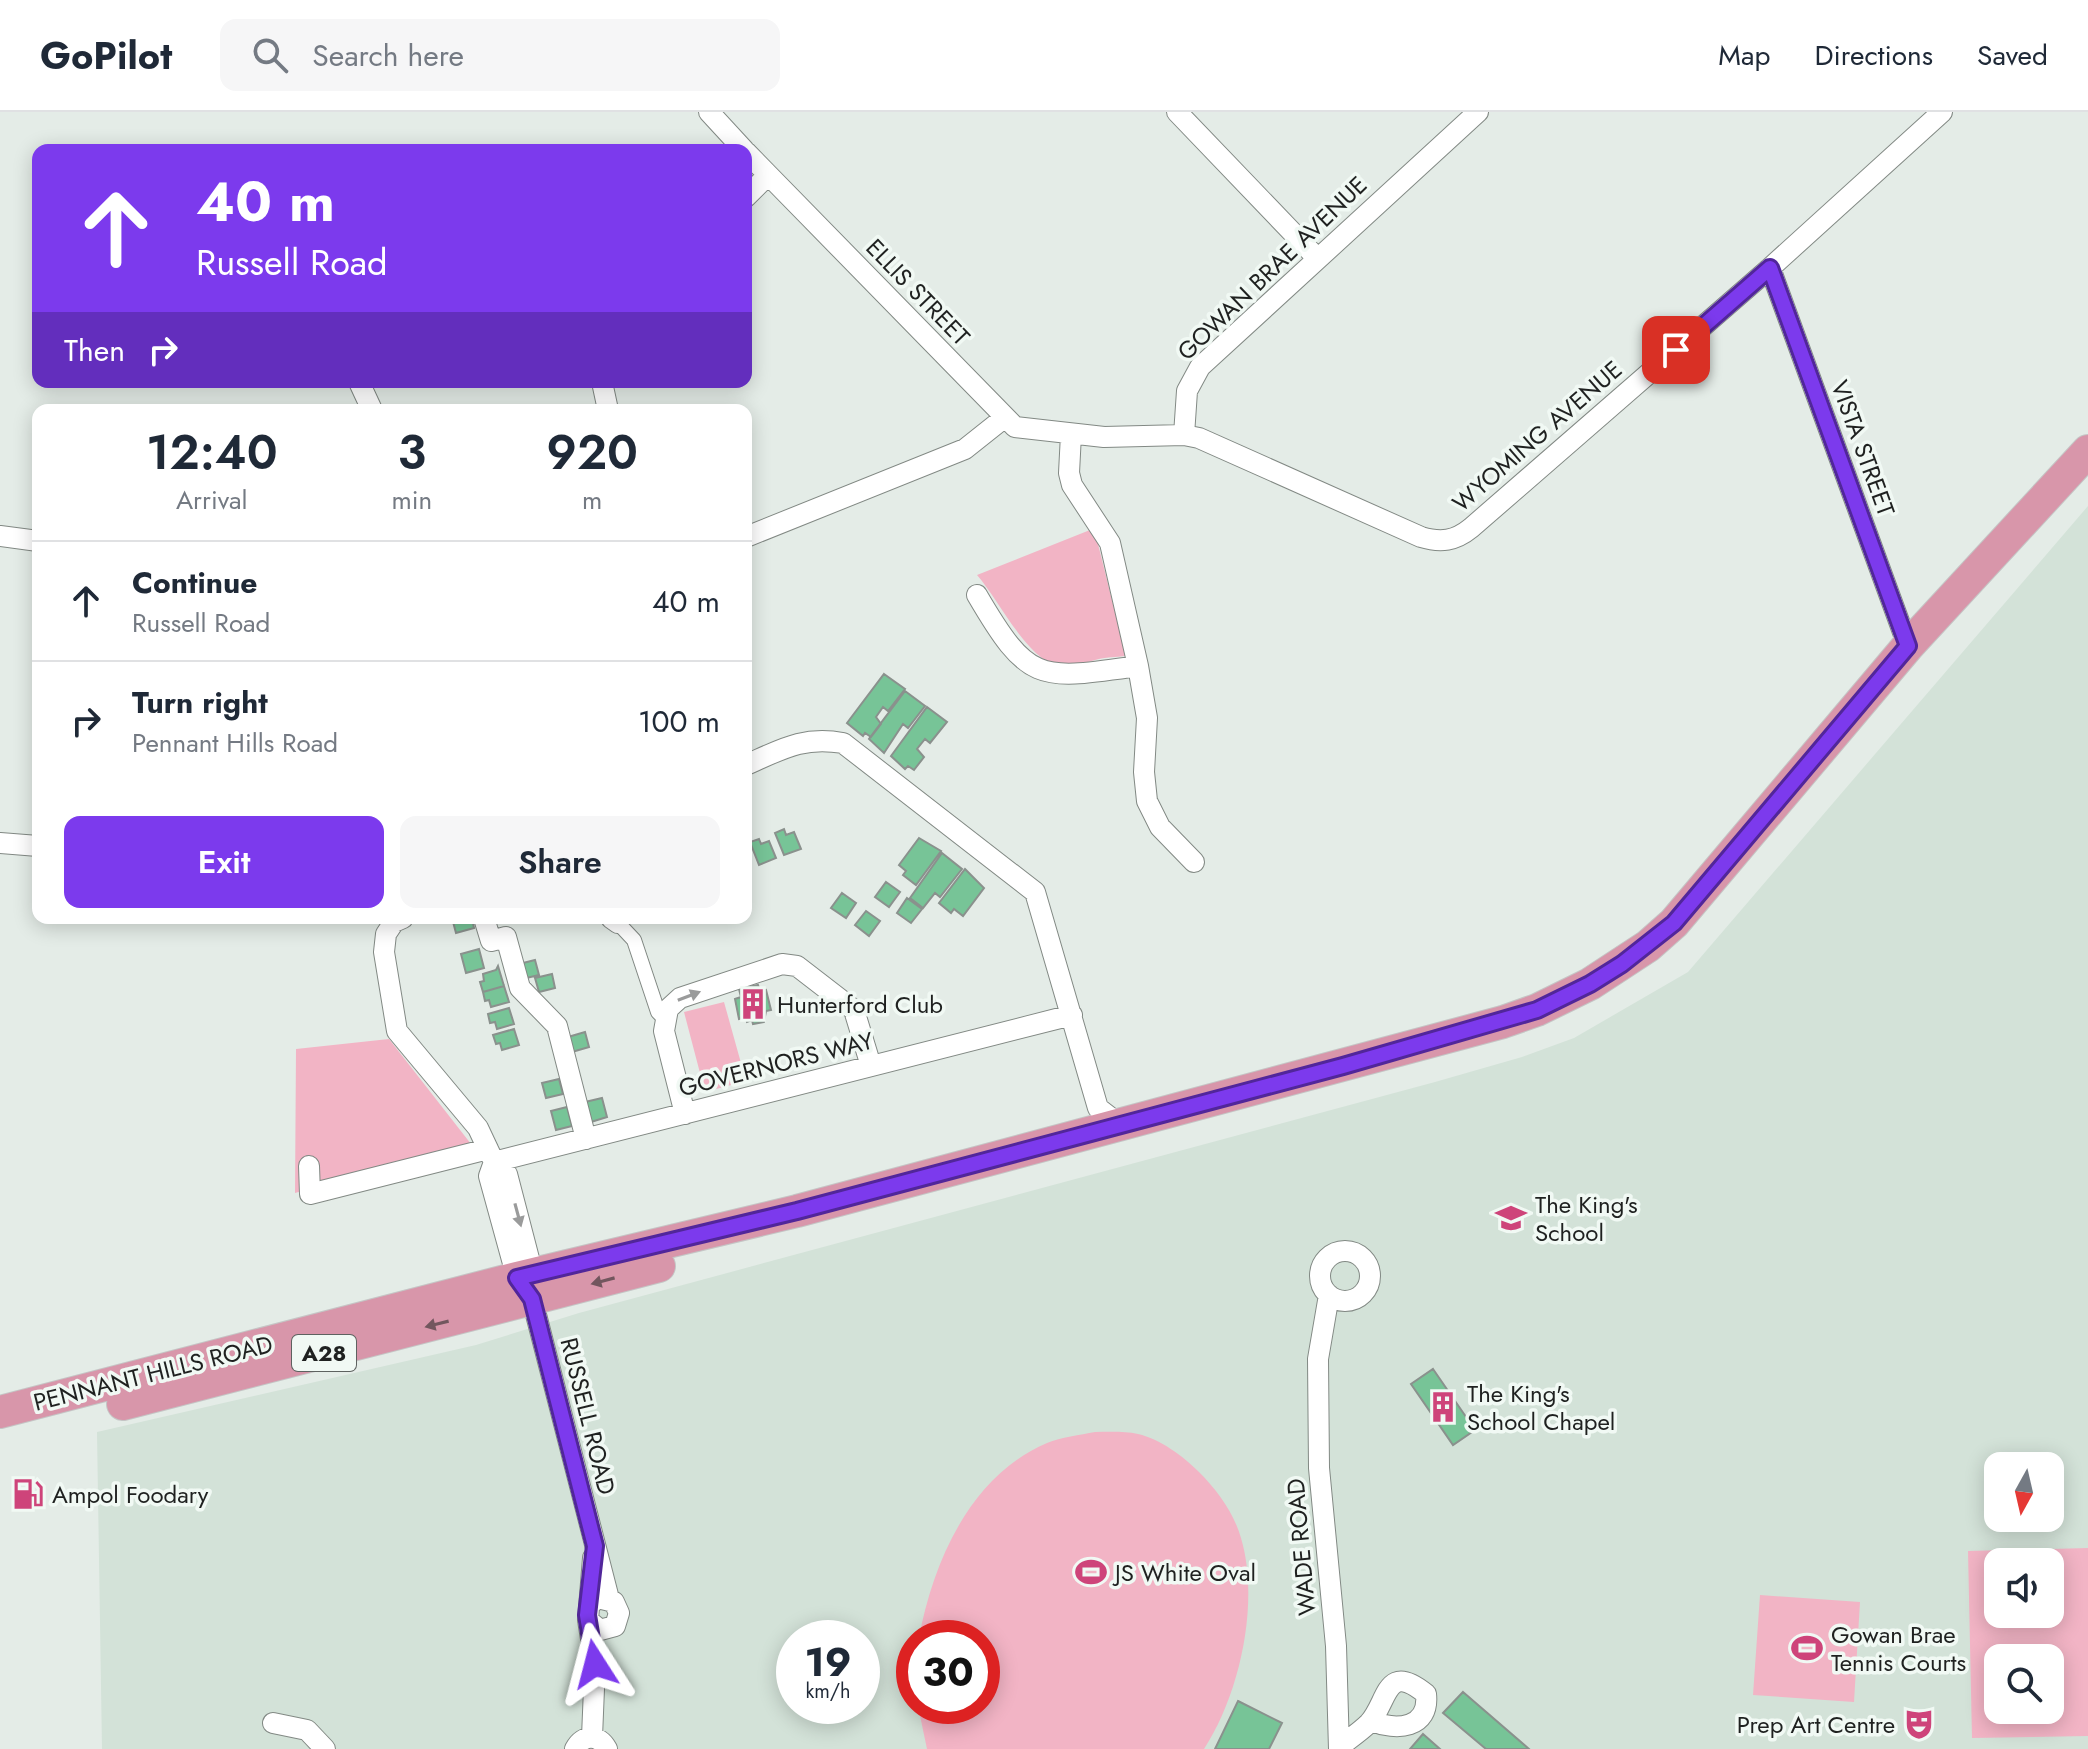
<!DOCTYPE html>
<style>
:root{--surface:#fff;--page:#f6f6f7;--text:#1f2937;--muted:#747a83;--line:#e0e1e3;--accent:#7c3aed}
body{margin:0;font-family:Jost,sans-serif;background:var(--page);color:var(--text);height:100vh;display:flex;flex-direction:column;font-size:30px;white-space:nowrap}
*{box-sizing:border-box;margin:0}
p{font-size:26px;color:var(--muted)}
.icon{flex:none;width:44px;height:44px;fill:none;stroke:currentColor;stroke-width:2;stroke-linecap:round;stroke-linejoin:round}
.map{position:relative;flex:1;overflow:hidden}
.details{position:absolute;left:32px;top:292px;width:720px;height:520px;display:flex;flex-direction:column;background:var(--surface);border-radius:16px;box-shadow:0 4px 20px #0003}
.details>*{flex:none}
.hud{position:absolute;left:32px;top:32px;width:720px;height:244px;border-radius:16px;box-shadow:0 4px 20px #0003;background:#7c3aed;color:#fff;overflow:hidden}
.needle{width:52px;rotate:188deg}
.fabs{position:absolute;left:1984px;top:1340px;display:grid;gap:16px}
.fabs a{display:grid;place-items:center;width:80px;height:80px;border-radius:16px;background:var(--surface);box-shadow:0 4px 20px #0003;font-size:40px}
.speed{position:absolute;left:776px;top:1508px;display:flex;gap:16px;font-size:40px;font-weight:700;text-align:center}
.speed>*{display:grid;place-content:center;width:104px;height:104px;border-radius:50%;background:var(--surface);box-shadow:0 4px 20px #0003;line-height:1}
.speed small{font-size:20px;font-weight:400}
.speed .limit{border:12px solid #d22;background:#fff;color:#111}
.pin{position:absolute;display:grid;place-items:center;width:68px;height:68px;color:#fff;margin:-34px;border-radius:16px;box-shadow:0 4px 12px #0006}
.me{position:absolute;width:88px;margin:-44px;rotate:351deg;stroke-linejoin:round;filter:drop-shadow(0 0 6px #0008)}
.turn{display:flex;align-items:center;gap:28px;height:168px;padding:0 32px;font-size:36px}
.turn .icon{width:104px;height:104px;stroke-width:2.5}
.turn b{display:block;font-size:56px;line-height:68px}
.then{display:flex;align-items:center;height:76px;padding:0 32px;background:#0003;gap:16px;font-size:30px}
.eta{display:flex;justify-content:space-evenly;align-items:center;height:136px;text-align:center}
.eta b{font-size:48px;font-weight:600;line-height:56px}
.action{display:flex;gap:16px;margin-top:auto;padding:16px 32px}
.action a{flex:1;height:92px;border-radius:16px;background:var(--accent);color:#fff;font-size:32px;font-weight:600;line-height:92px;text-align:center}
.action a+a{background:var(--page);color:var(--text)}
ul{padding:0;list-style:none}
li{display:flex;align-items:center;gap:24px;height:120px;padding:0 32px;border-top:2px solid var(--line)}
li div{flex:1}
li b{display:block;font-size:30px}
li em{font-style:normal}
header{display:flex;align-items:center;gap:48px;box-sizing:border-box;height:112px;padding:0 40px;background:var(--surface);border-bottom:2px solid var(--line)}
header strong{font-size:38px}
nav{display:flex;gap:44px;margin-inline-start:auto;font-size:28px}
.search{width:560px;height:72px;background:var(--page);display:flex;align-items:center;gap:20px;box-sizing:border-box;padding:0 28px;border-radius:16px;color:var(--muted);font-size:30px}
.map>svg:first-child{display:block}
</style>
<header>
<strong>GoPilot</strong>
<div class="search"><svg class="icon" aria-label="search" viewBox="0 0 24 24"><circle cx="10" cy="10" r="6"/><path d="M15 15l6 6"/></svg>Search here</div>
<nav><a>Map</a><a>Directions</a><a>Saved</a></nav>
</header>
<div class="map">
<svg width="2088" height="1637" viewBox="0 0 2088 1637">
<rect width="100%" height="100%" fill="#e4ece7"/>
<path fill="#d3e2d8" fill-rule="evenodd" d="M2088,394V1637H102L97,1320L476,1233L579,1201L1435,970L1522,945L1574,926L1688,860ZM1998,1354H2050V1406H1998ZM1998,1450H2050V1502H1998ZM794,1526H862V1594H794ZM914,1526H982V1594H914ZM1998,1546H2050V1598H1998Z"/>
<path fill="#f2b4c5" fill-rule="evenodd" d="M1090,418L1097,428L1126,544C1116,545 1105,545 1095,548C1086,550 1074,557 1065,556C1029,553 1000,489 977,463Z
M724,890L746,969L705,980L684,900Z
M389,927L471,1032L295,1081L296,937Z
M1095,1320C1109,1320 1124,1319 1138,1322C1160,1327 1183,1344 1199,1360C1217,1378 1234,1401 1241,1426C1260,1490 1240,1582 1204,1637H927L918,1594H982V1526H919C933,1450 970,1364 1047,1331C1061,1325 1080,1323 1095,1320Z
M2088,1436V1624L1972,1626L1968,1439ZM2050,1450V1502H1998V1450ZM2050,1546V1598H1998V1546Z
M1760,1483L1860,1490L1854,1590L1753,1583Z"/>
<path fill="#77c497" stroke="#8a918d" stroke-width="2" d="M884,562L905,577L888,599L883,595L876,605L881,612L871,625L865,621L863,624L847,611Z
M905,579L925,594L908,616L903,612L884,641L869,627Z
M927,595L947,610L930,631L925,627L917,637L924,645L914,658L908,654L905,657L891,644Z
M784,717L786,723L794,720L801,737L784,743L775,721Z
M919,726L941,739L916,773L903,763L906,759L899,753Z
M759,727L761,732L769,729L776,746L759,753L750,730Z
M942,741L962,757L940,785L935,781L923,796L910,786Z
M965,757L984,776L963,804L954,797L951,801L939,791Z
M886,770L900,780L889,795L875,785Z
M842,781L856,791L846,806L831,796Z
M907,786L922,797L911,811L897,801Z
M866,799L880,809L869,824L855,813Z
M452,806H472L474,816L456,821Z
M479,837L484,856L466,861L461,842Z
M535,848L539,863L522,867L519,852Z
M498,854L504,874L483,880L480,870L484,869L483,862L496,858Z
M552,862L555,876L539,880L535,866Z
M758,873L760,879L766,878L771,898L766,899L764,910L753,912L752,908L747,910L746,905L739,907L735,887L741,885L739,877Z
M504,874L509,890L491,895L489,888L485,889L483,880Z
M509,896L514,912L497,917L495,910L490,911L488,902Z
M514,917L519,933L502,938L500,931L496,932L493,923Z
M585,920L589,935L572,940L568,925Z
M559,967L563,982L546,986L542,971Z
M602,986L607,1005L591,1010L585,990Z
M567,995L572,1014L556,1018L551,999Z
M1433,1257L1475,1318L1453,1333L1411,1272Z
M1463,1580L1529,1637H1486L1443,1601Z
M1238,1589L1282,1611L1269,1637H1215Z
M1423,1622L1440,1637H1410Z"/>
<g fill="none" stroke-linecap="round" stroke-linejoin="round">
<defs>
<path id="pedestrian" d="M618,811L634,828L658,900L664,906"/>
<path id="minor" d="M709,0L744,38
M1177,0L1317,146
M746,40L1015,315L1104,325L1184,323L1199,326L1421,425C1441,431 1455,429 1471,416L1770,156L1942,0
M746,85L768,63
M1770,156L1908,534
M359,270L372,298
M602,270L608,298
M1071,322L1069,361L1072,373L1110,431L1138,554L1147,606L1144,660L1147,689L1160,715L1194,750
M1184,323L1187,279L1200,255L1478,0
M0,424L38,429
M746,425L965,337L1004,306
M977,483C1029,572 1039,568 1138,554
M746,653C782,637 803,624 843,631L1035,780L1098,996L1120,1013
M0,731L38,734
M403,806L394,810L386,822L384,840L397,919L478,1016L494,1050L507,1062L533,1162L532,1187L609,1487
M484,806L491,829L506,825L520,876L557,914L586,1027
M611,806L618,811
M685,1002L664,919L668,897L680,886L782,852L797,854L854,898L871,954
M494,1050L1072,903
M494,1050L489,1064L517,1166L524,1176
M309,1054L310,1082L488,1037
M1320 1164a25 25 0 1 1 50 0a25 25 0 1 1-50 0Z
M1329,1183L1318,1247L1319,1356L1336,1534L1339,1637
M589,1493L598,1486L614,1490L619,1501L615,1514L600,1518L588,1508L593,1446
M588,1508L595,1552L592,1625
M273,1611L307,1618L325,1637
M1339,1635C1349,1627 1360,1620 1369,1611C1388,1591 1385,1548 1426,1582C1430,1617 1396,1619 1372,1609
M575,1637C583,1622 599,1622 607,1637"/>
<path id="trunk" d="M123,1292L659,1154
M0,1300L517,1166L797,1099L1503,910L1537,898L1590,872L1648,834L1674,811L1908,534L2088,339"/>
</defs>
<use href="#pedestrian" stroke="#828984" stroke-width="16"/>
<use href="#minor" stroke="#828984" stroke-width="22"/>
<use href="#trunk" stroke="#c5c5c5" stroke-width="34"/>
<use href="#pedestrian" stroke="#fff" stroke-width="14"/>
<use href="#minor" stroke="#fff" stroke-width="20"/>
<use href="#trunk" stroke="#d896aa" stroke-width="32"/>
</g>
<defs><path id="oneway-solid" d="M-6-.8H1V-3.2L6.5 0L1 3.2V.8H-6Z" transform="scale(2)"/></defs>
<g fill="#9a9b9b">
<use href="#oneway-solid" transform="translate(689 884) rotate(-21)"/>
<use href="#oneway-solid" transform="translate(518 1103) rotate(75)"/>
</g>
<g fill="#72565e">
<use href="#oneway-solid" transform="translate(603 1169) rotate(165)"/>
<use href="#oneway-solid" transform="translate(437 1212) rotate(166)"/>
</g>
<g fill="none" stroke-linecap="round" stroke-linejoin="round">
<defs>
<path id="route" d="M595,1552L587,1503L595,1434L532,1187L517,1166L797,1099L1343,954L1537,898L1590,872L1622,852L1674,811L1908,534L1770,156L1676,238"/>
</defs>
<use href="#route" stroke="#51269a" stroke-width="20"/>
<use href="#route" stroke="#7c3aed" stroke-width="14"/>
</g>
<defs>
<symbol id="building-bare" viewBox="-9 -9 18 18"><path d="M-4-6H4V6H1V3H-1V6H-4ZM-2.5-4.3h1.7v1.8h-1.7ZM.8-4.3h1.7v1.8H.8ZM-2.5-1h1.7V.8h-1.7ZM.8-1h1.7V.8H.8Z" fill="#ce447a" stroke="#f1f9f4" stroke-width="2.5" paint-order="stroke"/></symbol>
<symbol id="school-bare" viewBox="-9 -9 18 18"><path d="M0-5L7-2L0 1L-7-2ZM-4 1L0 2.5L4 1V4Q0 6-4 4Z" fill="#ce447a" stroke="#f1f9f4" stroke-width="2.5" paint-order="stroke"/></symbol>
<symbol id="fuel-bare" viewBox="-9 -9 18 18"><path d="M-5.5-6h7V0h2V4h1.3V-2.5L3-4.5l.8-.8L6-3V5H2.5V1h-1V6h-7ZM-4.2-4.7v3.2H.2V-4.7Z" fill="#ce447a" stroke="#f1f9f4" stroke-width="2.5" paint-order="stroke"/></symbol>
<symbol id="stadium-bare" viewBox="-9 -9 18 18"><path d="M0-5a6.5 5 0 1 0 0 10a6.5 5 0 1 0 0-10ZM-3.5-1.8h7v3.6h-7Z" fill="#ce447a" stroke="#f1f9f4" stroke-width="2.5" paint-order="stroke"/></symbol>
<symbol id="theatre-bare" viewBox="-9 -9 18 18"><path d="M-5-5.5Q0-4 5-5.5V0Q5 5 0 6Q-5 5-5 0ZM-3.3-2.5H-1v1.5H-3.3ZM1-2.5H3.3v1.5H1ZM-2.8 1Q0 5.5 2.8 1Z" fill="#ce447a" stroke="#f1f9f4" stroke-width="2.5" paint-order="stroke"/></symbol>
</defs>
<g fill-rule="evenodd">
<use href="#building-bare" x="731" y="870" width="44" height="44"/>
<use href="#school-bare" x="1489" y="1084" width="44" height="44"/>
<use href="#building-bare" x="1421" y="1273" width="44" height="44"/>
<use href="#fuel-bare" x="6" y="1360" width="44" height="44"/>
<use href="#stadium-bare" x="1069" y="1438" width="44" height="44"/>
<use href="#stadium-bare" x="1785" y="1514" width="44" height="44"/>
<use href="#theatre-bare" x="1897" y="1590" width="44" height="44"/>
</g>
<g text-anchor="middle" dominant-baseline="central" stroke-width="7" stroke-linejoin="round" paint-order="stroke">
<rect fill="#f1f9f4" stroke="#5e6260" stroke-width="2" x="292" y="1223" width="64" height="36" rx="6"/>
<g font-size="22" font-weight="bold" fill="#1f2120">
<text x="324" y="1241">A28</text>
</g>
<g font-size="24" fill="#1f2120" stroke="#f1f9f4">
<text transform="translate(1272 156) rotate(-44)">GOWAN BRAE AVENUE</text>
<text transform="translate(918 180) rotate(46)">ELLIS STREET</text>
<text transform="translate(1537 324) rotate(-41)">WYOMING AVENUE</text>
<text transform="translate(1863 336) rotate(70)">VISTA STREET</text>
<text transform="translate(776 952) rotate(-14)">GOVERNORS WAY</text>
<text transform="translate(153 1261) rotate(-14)">PENNANT HILLS ROAD</text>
<text transform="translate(588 1304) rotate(76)">RUSSELL ROAD</text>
<text transform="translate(1301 1435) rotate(-95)">WADE ROAD</text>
</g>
<g font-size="24" fill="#1f2120" stroke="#f1f9f4" text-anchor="start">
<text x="777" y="892">Hunterford Club</text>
<text x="1535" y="1092">The King's<tspan x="1535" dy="28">School</tspan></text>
<text x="1467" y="1281">The King's<tspan x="1467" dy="28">School Chapel</tspan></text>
<text x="52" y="1382">Ampol Foodary</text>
<text x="1115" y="1460">JS White Oval</text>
<text x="1831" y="1522">Gowan Brae<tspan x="1831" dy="28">Tennis Courts</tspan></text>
<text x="1895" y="1612" text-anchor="end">Prep Art Centre</text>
</g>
</g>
</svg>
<div class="fabs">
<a><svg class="needle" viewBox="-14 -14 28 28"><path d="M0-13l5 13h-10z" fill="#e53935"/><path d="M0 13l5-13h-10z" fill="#747a83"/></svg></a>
<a><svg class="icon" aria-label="sound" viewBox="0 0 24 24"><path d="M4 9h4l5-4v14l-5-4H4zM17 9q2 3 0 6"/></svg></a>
<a><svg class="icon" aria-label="search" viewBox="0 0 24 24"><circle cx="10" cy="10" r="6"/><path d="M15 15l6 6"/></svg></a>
</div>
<div class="speed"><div>19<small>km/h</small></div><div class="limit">30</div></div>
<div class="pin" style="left:1676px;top:238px;background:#d93025"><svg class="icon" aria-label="arrive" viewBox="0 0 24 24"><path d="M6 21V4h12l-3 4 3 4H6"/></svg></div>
<svg class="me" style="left:595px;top:1552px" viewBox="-20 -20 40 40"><path d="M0-17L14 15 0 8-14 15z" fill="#7c3aed" stroke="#fff" stroke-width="4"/></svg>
<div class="hud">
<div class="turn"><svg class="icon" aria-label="ahead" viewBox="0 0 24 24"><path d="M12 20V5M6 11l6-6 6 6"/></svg><div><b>40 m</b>Russell Road</div></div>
<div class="then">Then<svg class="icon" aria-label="right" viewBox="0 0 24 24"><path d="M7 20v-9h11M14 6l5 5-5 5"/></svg></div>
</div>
<section class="details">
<div class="eta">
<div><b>12:40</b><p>Arrival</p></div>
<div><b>3</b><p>min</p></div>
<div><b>920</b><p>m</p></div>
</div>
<ul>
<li><svg class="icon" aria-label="ahead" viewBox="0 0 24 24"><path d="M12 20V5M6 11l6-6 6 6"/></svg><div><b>Continue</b><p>Russell Road</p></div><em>40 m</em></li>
<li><svg class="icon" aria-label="right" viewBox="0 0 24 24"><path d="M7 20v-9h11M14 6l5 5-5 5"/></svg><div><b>Turn right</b><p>Pennant Hills Road</p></div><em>100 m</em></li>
</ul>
<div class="action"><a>Exit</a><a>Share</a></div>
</section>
</div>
